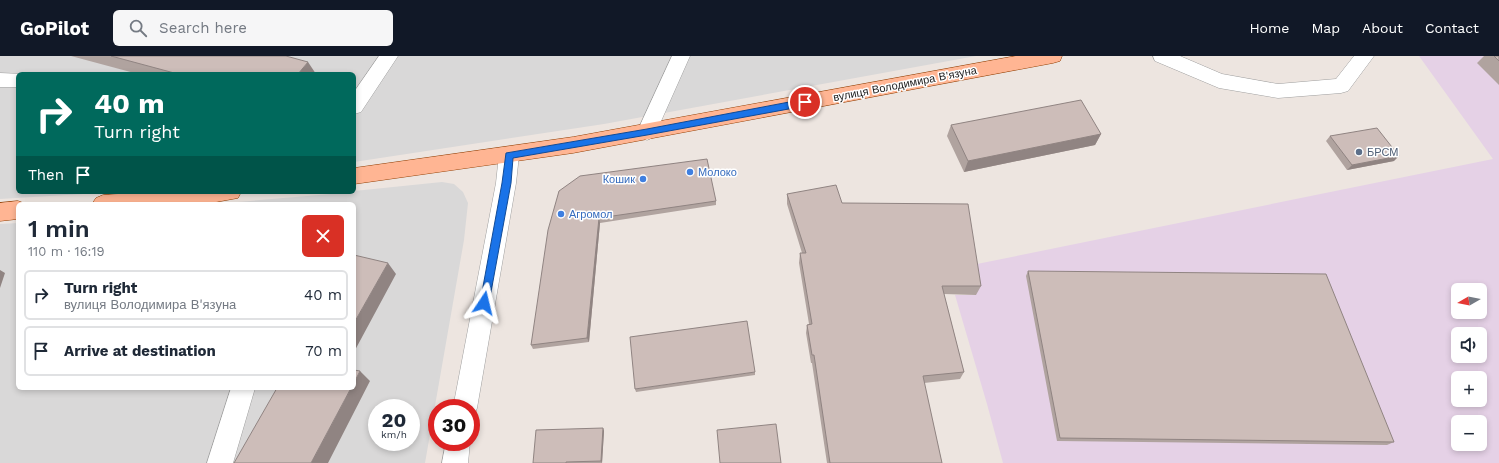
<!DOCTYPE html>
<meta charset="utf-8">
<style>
:root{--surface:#fff;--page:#f6f6f7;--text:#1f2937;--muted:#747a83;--line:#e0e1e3;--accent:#111827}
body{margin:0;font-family:"Work Sans",sans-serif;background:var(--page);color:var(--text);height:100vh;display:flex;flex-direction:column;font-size:15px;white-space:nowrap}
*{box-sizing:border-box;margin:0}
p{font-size:13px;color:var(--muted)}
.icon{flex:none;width:22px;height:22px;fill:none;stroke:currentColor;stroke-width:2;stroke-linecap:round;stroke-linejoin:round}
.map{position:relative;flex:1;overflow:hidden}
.details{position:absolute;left:16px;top:146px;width:340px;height:188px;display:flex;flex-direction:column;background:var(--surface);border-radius:6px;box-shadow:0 2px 6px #0003}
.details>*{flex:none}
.top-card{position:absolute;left:16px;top:16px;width:340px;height:122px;border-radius:6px;box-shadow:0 2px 6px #0003;background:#00695c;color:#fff;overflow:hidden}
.needle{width:26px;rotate:261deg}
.tools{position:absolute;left:1451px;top:227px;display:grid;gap:8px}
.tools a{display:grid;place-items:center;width:36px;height:36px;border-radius:6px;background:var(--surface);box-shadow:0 2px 6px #0003;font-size:20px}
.speed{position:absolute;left:368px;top:343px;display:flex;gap:8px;font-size:20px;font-weight:700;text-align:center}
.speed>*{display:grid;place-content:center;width:52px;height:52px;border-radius:50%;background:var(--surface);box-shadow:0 2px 6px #0003;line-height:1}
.speed small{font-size:10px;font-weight:400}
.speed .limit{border:6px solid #d22;background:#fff;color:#111}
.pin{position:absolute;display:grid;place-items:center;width:34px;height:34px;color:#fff;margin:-17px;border:2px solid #fff;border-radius:50%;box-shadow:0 1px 4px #0007}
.me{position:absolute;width:44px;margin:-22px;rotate:10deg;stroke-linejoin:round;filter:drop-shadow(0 0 3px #0008)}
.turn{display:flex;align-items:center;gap:14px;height:84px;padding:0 12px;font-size:18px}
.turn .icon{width:52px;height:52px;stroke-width:2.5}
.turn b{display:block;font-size:28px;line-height:34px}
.then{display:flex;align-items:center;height:38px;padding:0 12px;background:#0003;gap:8px;font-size:15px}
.round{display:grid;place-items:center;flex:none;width:42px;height:42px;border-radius:6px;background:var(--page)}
.head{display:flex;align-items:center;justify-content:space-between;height:68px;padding:0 12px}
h1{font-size:24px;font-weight:600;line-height:30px}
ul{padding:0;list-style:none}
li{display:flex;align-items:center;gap:12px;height:50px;margin:0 8px 6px;padding:0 4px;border:2px solid var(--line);border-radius:6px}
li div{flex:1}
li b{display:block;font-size:15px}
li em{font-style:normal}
header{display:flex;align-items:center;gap:24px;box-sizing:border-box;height:56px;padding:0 20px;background:var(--accent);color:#fff}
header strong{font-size:19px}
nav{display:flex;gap:22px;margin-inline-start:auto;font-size:14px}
.search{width:280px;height:36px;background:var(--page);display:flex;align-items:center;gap:10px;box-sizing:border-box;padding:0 14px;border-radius:6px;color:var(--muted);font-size:15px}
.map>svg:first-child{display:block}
</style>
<header>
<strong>GoPilot</strong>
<div class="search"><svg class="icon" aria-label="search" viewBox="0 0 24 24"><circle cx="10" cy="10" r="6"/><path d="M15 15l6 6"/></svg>Search here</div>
<nav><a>Home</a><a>Map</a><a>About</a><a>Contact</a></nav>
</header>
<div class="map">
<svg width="1499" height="407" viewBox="0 0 1499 407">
<rect width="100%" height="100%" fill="#ede5e0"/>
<path fill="#d9d8d8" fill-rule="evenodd" d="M0,0H976L604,68L354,106V18H18V136H116L0,143Z
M442,126L454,128L463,136L468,147L464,184L425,407H0V168L18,167V332H354V148H214L354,136V135ZM377,352H411V386H377Z"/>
<path fill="#e5d1e6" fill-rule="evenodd" d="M1419,0H1499V407H1003L987,348L955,239H976L972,209L1493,103ZM1458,234H1480V256H1458ZM1458,278H1480V300H1458ZM1458,322H1480V344H1458ZM1458,366H1480V388H1458Z"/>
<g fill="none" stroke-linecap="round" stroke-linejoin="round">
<defs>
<path id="minor" d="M379,0H398L361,56L354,58V36Z
M672,0H690L654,81L647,84L640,81L637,76Z
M1153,0H1180L1222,18L1278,28L1336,23L1354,0H1374L1348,35L1341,37L1278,42L1219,32L1155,5Z
M0,17L22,18H18V31H0Z
M509,91L516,93L519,99L516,127L477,352L474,360L471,361V352H453L496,127L499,99L502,93Z
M231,332H255L233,407H207Z
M446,386H470L468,407H442Z"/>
<path id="major" d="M1016,0H1062L1060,5L1053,7L573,97L354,128V112L573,81Z
M149,136H241L238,142L205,148H92L96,142L103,139Z
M18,145L26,148H18V163L0,165V147Z"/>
</defs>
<use href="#minor" stroke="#9f9f9f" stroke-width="1"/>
<use href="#major" stroke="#923d00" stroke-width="1"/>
<use href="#minor" fill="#fff" fill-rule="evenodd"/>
<use href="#major" fill="#ffb593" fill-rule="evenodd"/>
</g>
<path fill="#b0a39f" d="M71,0H286L316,18H138Z
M1484,0H1499V29L1477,7Z
M951,69L1101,78L1095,89L964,116L947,80Z
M1330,80L1394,105L1347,114L1326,85Z
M559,135L716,145V149L600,167L589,286L533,293L531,289Z
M787,138L842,147L981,230L976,239L944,238L964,316L960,323L924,327L942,407H827L812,307H811L806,277L807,269L809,268L799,207L800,197H802L787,148Z
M1028,215L1394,386L1387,389L1057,385L1026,220Z
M755,316V319L636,336L635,333Z
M603,372L604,375L602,407H533Z"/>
<path fill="#908482" d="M308,6L316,18H298Z
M1101,78L1095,89L964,116L968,105Z
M1399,100L1394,105L1347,114L1352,109Z
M599,162L600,167L589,286L587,282Z
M388,207L396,218L354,296V267Z
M0,214L5,217L0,232Z
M360,315L370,325L328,407H311L351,332H354V327Z
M603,372L604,375L602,407L601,405Z"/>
<path fill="#cdbdb9" stroke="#908482" d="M111,0H286L308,6L298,18H178Z
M1494,0H1499V5Z
M1081,44L1101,78L968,105L951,69Z
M1377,72L1399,100L1352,109L1330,80Z
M707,103L716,145L599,162L587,282L531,289L548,174L559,135L580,120Z
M836,129L842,147L968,148L981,230H942L964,316L923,320L942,407H830L814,299H812L807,269L812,268L800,197H806L787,138Z
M354,199L388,207L354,267Z
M1028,215L1326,218L1394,386L1060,382Z
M747,265L755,316L635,333L630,281Z
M354,314L360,315L354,327Z
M277,332H351L311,407H234Z
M776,368L781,407H720L717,374Z
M603,372L601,405L566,406V407H533L536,374Z"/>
<path fill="#1a73e8" stroke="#114b97" d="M805,43L809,46L805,50L647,79L513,102L511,127L489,247L488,250L484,251L481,250L480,247L502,127L506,97L647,73Z"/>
<circle fill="#5c6f8a" stroke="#fff" stroke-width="1.5" cx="1359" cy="96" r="4"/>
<g fill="#3f7fe0" stroke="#fff" stroke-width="1.5">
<circle cx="690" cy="116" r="4"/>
<circle cx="643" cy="123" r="4"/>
<circle cx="561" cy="158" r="4"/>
</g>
<g text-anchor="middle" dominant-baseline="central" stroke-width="3" stroke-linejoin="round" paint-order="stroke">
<g font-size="11" fill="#1b1b1b" stroke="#fff">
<text transform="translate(905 28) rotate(-11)">вулиця Володимира В'язуна</text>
</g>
<g font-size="11" fill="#4e5e75" stroke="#fff" text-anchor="start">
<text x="1367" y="96">БРСМ</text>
</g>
<g font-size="11" fill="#366cbe" stroke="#fff" text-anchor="start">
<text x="698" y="116">Молоко</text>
<text x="635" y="123" text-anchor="end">Кошик</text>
<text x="569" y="158">Агромол</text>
</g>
</g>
</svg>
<div class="tools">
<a><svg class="needle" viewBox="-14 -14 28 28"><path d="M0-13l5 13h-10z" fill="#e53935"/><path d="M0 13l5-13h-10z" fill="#747a83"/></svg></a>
<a><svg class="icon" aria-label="sound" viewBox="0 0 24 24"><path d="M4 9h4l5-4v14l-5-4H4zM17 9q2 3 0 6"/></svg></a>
<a>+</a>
<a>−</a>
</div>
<div class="speed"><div>20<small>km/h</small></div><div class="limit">30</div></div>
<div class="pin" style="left:805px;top:46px;background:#d93025"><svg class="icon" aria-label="arrive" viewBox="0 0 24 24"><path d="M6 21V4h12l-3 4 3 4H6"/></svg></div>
<svg class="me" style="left:484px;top:247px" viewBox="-20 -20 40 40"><path d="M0-17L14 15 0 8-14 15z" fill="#1a73e8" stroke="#fff" stroke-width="4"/></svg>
<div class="top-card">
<div class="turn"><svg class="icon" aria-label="right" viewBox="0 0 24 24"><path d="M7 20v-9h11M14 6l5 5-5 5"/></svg><div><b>40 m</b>Turn right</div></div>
<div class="then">Then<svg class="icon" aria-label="arrive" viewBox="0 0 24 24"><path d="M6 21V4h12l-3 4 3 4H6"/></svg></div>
</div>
<section class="details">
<div class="head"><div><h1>1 min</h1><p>110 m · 16:19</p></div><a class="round" style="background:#d93025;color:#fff"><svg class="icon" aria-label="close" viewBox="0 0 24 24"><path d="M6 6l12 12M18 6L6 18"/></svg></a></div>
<ul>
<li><svg class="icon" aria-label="right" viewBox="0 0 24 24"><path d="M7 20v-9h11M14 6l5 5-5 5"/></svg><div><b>Turn right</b><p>вулиця Володимира В'язуна</p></div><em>40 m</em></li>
<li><svg class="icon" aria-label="arrive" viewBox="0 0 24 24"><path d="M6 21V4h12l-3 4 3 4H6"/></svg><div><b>Arrive at destination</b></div><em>70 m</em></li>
</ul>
</section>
</div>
